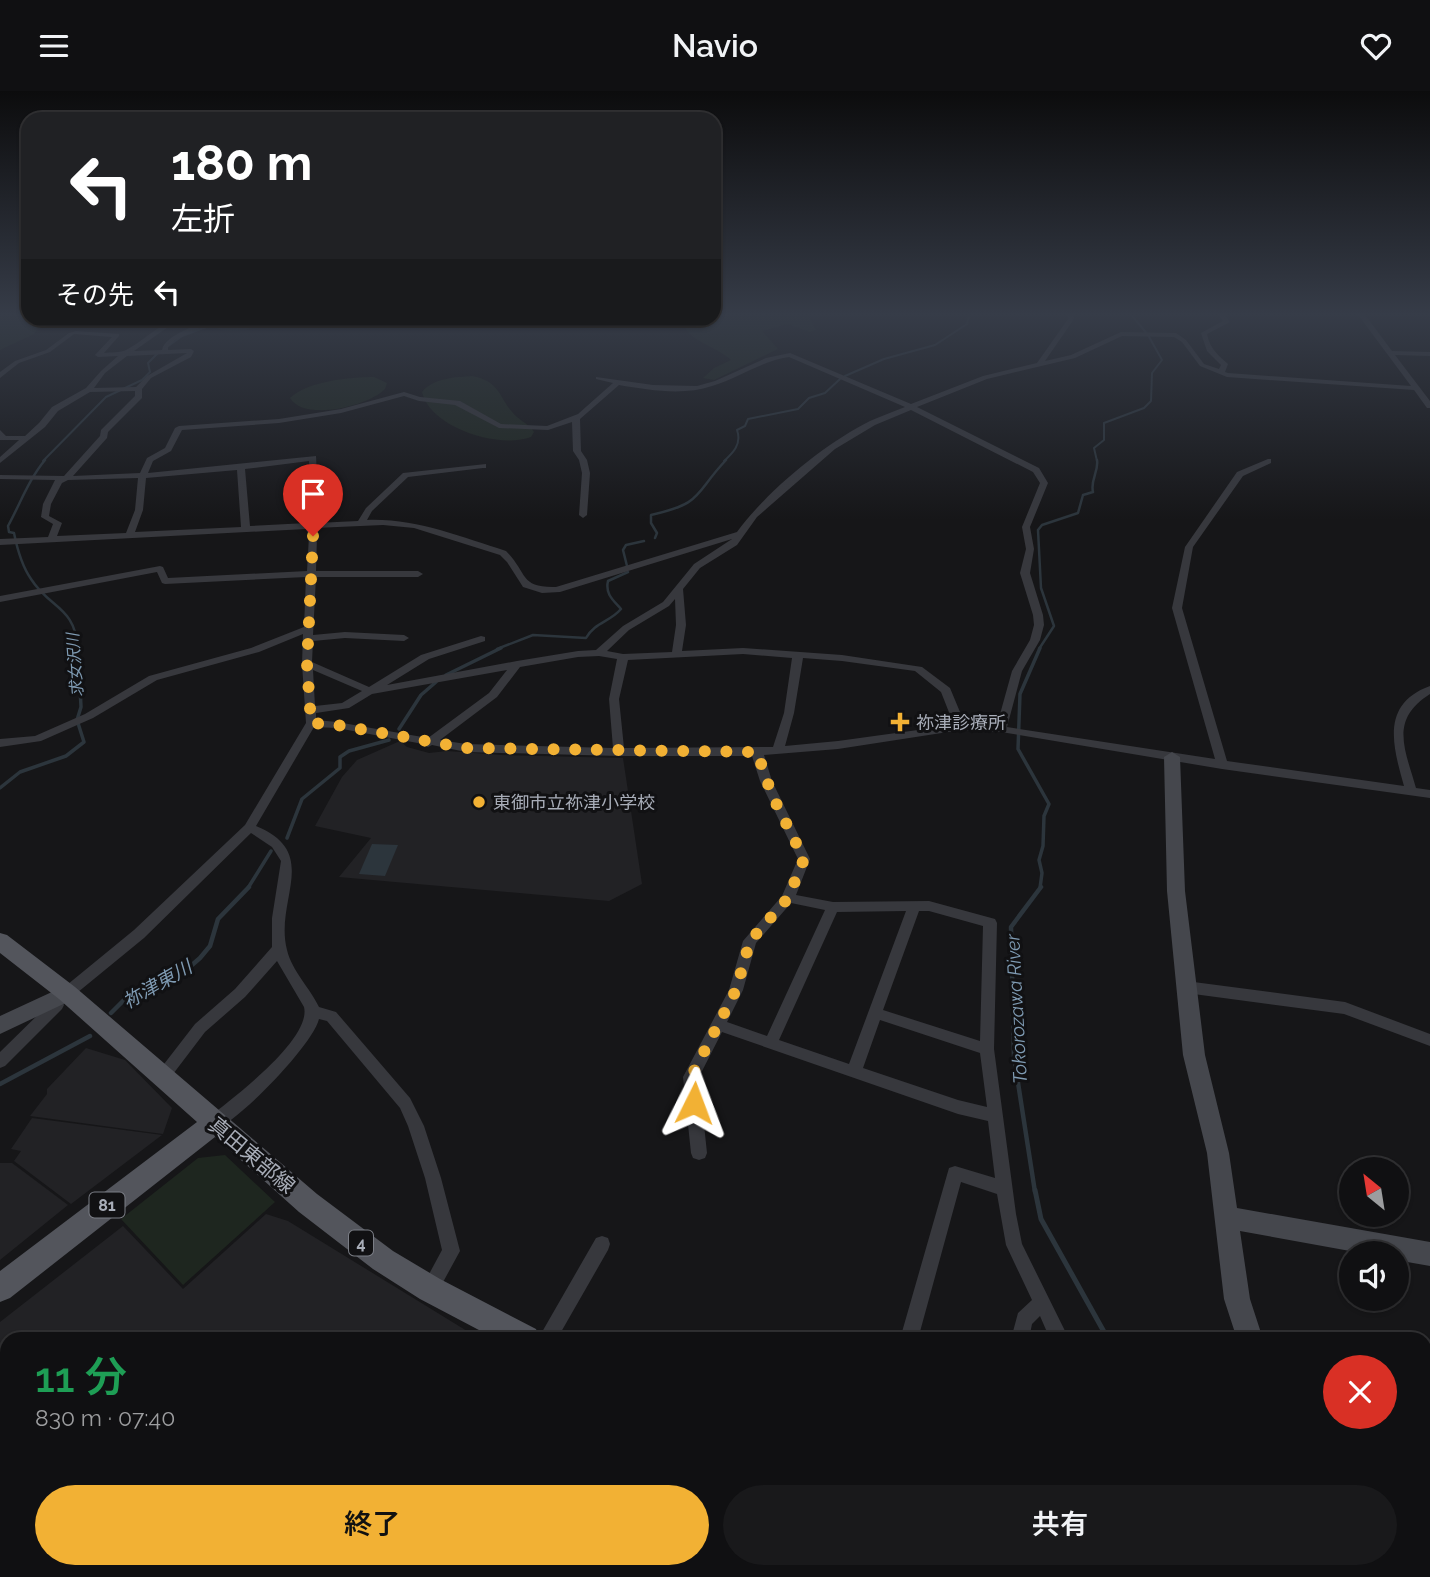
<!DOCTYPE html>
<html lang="ja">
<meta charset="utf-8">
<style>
:root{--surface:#101012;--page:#19191b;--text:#f1f3f6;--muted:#9c9d9f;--line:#303032;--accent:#f2b134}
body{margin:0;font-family:Raleway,"Noto Sans JP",sans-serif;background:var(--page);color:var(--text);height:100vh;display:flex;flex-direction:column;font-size:26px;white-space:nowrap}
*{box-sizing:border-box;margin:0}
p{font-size:23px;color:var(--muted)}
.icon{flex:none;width:38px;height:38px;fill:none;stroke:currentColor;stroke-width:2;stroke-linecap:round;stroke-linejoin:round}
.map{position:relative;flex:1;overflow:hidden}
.drawer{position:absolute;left:0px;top:1241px;width:1432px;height:247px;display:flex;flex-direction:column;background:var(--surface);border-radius:21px 21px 0 0;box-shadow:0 2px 5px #0004,0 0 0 2px var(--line)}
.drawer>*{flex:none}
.top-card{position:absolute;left:21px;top:21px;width:700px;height:214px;border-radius:21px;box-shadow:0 2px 5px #0004,0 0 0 2px var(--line);background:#202124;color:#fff;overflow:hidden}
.needle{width:46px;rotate:330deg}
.fabs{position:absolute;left:1339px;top:1066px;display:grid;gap:14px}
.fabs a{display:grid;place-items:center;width:70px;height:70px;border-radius:50%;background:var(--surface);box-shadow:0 2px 5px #0004,0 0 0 2px var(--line);font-size:35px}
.pin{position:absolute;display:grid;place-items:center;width:60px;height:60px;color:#fff;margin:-72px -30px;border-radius:50% 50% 50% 0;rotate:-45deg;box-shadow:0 0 7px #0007}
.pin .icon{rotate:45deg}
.me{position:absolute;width:77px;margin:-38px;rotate:3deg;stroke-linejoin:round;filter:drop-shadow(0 0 5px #0008)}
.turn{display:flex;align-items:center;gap:24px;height:147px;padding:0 35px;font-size:32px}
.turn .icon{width:91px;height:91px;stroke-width:2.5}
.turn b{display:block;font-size:49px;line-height:60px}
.then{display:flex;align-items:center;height:66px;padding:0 35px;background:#0003;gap:14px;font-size:26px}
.round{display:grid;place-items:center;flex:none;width:74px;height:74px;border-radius:37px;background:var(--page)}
.summary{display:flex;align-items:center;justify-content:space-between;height:119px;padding:0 35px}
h1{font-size:42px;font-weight:600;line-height:52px;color:#1e9e55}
.primary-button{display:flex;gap:14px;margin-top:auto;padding:14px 35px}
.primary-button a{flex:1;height:80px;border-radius:42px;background:var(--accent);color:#111;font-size:28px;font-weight:600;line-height:80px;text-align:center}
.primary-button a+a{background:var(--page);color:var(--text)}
header{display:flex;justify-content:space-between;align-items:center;height:91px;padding:0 35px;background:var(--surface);font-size:32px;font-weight:600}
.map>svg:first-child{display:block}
</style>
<header><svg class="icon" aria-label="menu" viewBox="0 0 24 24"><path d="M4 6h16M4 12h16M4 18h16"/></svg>Navio<svg class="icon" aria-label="heart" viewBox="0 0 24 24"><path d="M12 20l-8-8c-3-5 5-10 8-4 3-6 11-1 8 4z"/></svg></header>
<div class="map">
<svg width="1430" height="1486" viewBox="0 0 1430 1486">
<rect width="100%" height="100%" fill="#161618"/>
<path fill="#222225" d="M400,650L407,656L429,662L447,660L501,664L623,667L642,793L609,810L339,786L371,747L315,735L342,686L357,669Z
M86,957L125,969L172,1017L163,1043L30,1025L47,1003V998Z
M32,1027L162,1044L71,1113L14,1070L21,1060L11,1058Z
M0,1072H12L68,1114L0,1169Z
M266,1123L288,1130L480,1248H7V1480L368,1481L364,1486H0V1231L123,1135L183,1198Z"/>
<path fill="#1e261f" d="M0,221H28V228H44L34,243L0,259Z
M714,221H807L816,239L810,241L788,233L762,240L778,258L714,289L703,287L714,277L731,269C715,254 687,251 681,228H714Z
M206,228H273C257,239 219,248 206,228Z
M472,285C503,291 498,309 517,326C524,332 530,334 534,341L531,346C499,358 430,337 422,301C433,287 456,286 472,285Z
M374,286L387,292L385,298C369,315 304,331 290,307C308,290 350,286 374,286Z
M225,1064L275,1111L183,1194L121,1128L198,1067Z"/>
<path fill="#2c353c" d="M372,753L398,754L385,785L359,783Z"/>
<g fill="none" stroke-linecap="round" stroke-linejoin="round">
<path stroke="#2c353c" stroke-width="2" d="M167,256L182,245L217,232L220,228
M845,285L884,268L935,254L967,233L970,221
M43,370L106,306L142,289L150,281L148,272L158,262
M724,370C733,362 742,353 737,339L745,335L748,328L798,318L809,307L825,302L840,288
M1097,370L1094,357L1104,349V332L1144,317L1151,310L1152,282L1162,269L1148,244L1129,221"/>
<path stroke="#2c353c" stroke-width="2.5" d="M45,369C29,388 20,413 8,435L9,441L14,442C17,457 22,475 31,488C50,518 75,515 78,558
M655,447L657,442L651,432V424C704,412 693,404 726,369
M627,475L623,459L626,454L644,450
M497,558L533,544L586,547C595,531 610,531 621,518C613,509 605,503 608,490L628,481
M1039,558L1054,535L1041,497L1038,439L1042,434L1078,422L1083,404L1093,401C1090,389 1099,380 1097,369"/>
<path stroke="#2c353c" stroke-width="3.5" d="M1040,557L1020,603L1018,658L1049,713L1044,725L1043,755L1039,769L1042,782L1040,797
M446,584L501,557
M399,638L421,604L436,591
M0,697L20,681L66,665L84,651L77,629L81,616L78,557
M287,747L302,708L340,677V666L349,660L389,649
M248,797L271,760"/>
<path stroke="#2c353c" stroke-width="4.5" d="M111,922L126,907L145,895L184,881L200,867L210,855L218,828L249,796
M0,993L90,945
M1035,1101L1014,966L1011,836L1041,796"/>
<path stroke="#2c353c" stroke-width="5" d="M1035,1099L1041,1128L1108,1248
M1161,1480L1162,1486"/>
<path fill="#37383d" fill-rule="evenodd" d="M1067,221H1073L1074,228L1045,270L1071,264L1121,241L1176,242L1186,249L1204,273L1219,278L1221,274L1207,260L1201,242L1223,230L1216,221H1223L1230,231L1207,243C1210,258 1218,264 1228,273L1225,281L1228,282L1411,295L1356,221H1363L1392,260L1430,261V265L1395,264L1430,310V317H1427L1414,299L1227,286L1200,275L1182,251L1174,246L1122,245L1075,267L987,288L917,316L1039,377L1048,392L1030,436L1034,458L1030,482L1043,524L1044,534L1040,549L1022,580L1007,636L1215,668L1172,517L1185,456L1237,381L1268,368H1271V372L1243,385L1193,456L1182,517L1227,670L1404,695C1393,656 1380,613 1430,595V603C1389,629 1405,658 1416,697L1430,699V707L1222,678L1001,641L961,639L838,658L764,664L772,690L810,768L796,804L833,811L929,810L995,828L997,832L994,958L1016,1123L1022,1153L1069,1248H1050L1040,1225L1032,1233L1029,1248H1011L1018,1222L1032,1209L1006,1154L997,1103L961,1091L918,1248H900L949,1077L955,1075L995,1087L988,1030L958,1023L722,941L699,986L707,1062L705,1067L699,1069L693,1067L691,1062L683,986L729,899L743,850L782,805L798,768L760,690L752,665H619L466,661L432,654L428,656L423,653L337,637L314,636L256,735C322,762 274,809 287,859C292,880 310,897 319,916L336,921L410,1007L424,1035L441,1087L460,1160L436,1204L430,1207L424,1204L421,1198L442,1159L425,1087L408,1035L400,1017L327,930L319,928C312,955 239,1030 214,1039L208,1037L206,1032L208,1027C232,1008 312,948 304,916L277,870L245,906L205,941L167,991L162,992L157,991L154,986L195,933L235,898L272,856V827L281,770L272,756L251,742L144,847L72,906L67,908L62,906L60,902L62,898L134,839L245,734L306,632L302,573L303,543L259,561L157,589L93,627L41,650L0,656V648L35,645L85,623L149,585L251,557L304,536L306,486L165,493L162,492L157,481L0,511V505L160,475L163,476L168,487L307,480L309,445L306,438L0,454V448L48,446L53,433L41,426L43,413L55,389L0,388V384L64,385L100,345L101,339L135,305V300L90,301L58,320L45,336L0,372V366L19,349H0V339L6,345H25L39,332L52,316L86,297L101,280L118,265L98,266L95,264L112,246L74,243L50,261L19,272L0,287V281L15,270L46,259L69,242L76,240L119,243V245L104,262C111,261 120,262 126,259C146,249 162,228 186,228L168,236L134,260L162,259C165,244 198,234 212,228H219L175,249L168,256V259L191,258L194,260L191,266L151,287L142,298V307L108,341L107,347L73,385L140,382L147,367L165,357L175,337L179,335L279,328L341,318L404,301L420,306L460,310L501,333L547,335L578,323L613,292L596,288V286L653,294L697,295L715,290L766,267L790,262L911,313L983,285L1037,272L1068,228ZM187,262L147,285L136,296L94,297L105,282L127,265ZM789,266L905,316C893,321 881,325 870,330C824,353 767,400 737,441L556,496C519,497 528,482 506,460C461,446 415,427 367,429L372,420L408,386L483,377H486V373L403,382L366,417L358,430L316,432L319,424L316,365L148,382L153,370L171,360L182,339L279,332L341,322L404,305L419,310L455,314L499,337L548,339L572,331L573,360L579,369L582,382L579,424L583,427L587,424L590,382L587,369L581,360L580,328L619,294C649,299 683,305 712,295C739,287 761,270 789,266ZM911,319L1033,381L1040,392L1022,436L1026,458L1020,482L1033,524L1034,534L1030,549L1012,580L997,634L965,633L950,597L922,576L842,564L743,557L682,560L686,534L683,498L700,477L737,454L757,426L835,358L875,334ZM309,370L311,424L307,432L250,435L245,378ZM237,379L241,436L135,441L143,419L146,387ZM138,387L135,419L126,442L57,445L62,432L49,425L51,413L62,392L68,389ZM383,434L414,437L500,464L507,471L523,496L542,502L560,501L732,448L694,473L663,511L623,535L596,559L578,560L517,570L387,594L429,568L485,550V546L481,545L421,564L369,596L312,571L313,550L345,547L404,550L409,547L404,544L345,541L313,544L316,486H418L423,483L418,480H316L317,445L315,437ZM675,508L676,534L672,561L623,563L607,560L629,539L669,515ZM743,563L792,567L784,622L773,656L624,657L619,608L628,569ZM599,565L617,568L609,608L613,657L466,653L440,649L497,606L520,576L578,566ZM803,567L842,570L915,580L941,601L954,634L838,650L785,655L794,622ZM313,579L362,600L342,612L315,615ZM507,579L489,602L428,647L337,631L316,629V622L349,617L372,603ZM791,812L825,819L767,945L727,931L743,899L756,852ZM906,820L849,973L779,949L837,821ZM919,820H929L983,835L980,950L883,919ZM880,929L980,962L987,1016L958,1009L863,977Z
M1186,890L1345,911L1430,943V955L1344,923L1186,902L1181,900L1179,896L1181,892Z
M57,908L62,910L64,914L62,918L5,975L0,977V961L52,910Z
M602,1145L608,1147L610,1153L608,1159L557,1248H538L596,1147Z
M1100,1480H1121L1122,1486H1102Z"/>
<path fill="#45474d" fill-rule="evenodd" d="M1172,661L1180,666L1185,800L1205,964L1229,1062L1237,1117L1430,1151V1175L1396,1169V1162H1361L1240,1140L1250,1208L1263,1248H1237L1224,1208L1207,1062L1183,964L1167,800L1164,666Z
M67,894L74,896L77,902L74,908L0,943V925Z
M372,1480H403L400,1486H370Z
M746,1480H776L775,1486H745Z
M1304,1480H1334L1335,1486H1305Z"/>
<path fill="#53555c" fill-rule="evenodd" d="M0,842L7,844L75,896L317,1103L393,1160L440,1188L536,1238L540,1248H496L420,1208L373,1178L299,1121L215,1046L10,1207L0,1211V1180L197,1031L59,908L0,862Z
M952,1480H993L995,1486H954Z"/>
</g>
<linearGradient id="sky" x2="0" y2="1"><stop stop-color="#0c0c0d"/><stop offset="0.52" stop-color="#363c48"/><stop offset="1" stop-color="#363c48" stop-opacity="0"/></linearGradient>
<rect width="1430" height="429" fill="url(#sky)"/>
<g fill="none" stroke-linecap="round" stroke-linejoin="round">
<path stroke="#f2b134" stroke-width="12" stroke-dasharray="0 21.6" d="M313,445L307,573L311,632L337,634L466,657L757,661L772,704L804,768L788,807L750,850L736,899L691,986L694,1012"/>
</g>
<g fill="#f2b134" stroke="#111113" stroke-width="2.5">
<path d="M896.5 620.5h7v7h7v7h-7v7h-7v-7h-7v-7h7z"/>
<circle cx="479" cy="711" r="7"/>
</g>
<g text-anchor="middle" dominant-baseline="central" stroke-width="6" stroke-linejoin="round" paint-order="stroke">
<g font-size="16" font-style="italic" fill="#7f9bb3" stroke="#111113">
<text transform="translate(75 574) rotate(-94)">求女沢川</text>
</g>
<g fill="#111113" stroke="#7b7e86" stroke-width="2">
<rect x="89.5" y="1101.5" width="35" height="25" rx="5"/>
<rect x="349" y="1139.5" width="24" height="25" rx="5"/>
</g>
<g font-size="16" font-weight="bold" fill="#a8adb8">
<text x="107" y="1114">81</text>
<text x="361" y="1152">4</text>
</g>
<g font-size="18" fill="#a8adb8" stroke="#111113" text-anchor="start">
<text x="916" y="631">祢津診療所</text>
<text x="493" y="711">東御市立祢津小学校</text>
</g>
<g font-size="19" font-style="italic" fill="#7f9bb3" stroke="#111113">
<text transform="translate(157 893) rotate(-30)">祢津東川</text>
<text transform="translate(1016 918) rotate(-93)">Tokorozawa River</text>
</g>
<g font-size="21" fill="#a8adb8" stroke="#111113">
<text transform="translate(252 1064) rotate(40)">真田東部線</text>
</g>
</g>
</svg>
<div class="fabs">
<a><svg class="needle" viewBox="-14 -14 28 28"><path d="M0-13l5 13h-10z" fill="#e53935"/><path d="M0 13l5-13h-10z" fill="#9c9d9f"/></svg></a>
<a><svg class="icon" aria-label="sound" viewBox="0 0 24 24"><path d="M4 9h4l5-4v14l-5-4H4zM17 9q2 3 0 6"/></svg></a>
</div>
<div class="pin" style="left:313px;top:445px;background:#d93025"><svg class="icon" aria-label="arrive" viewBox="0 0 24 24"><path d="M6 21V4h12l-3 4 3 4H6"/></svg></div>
<svg class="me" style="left:694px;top:1012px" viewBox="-20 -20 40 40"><path d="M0-17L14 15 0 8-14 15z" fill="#f2b134" stroke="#fff" stroke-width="4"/></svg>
<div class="top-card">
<div class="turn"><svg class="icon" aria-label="left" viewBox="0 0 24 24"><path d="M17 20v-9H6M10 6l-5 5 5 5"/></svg><div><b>180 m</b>左折</div></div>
<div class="then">その先<svg class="icon" aria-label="left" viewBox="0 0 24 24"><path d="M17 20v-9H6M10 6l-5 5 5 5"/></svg></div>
</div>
<section class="drawer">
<div class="summary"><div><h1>11 分</h1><p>830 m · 07:40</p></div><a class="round" style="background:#d93025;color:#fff"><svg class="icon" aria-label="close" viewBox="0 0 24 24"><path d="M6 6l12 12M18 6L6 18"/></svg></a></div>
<div class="primary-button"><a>終了</a><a>共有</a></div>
</section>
</div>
